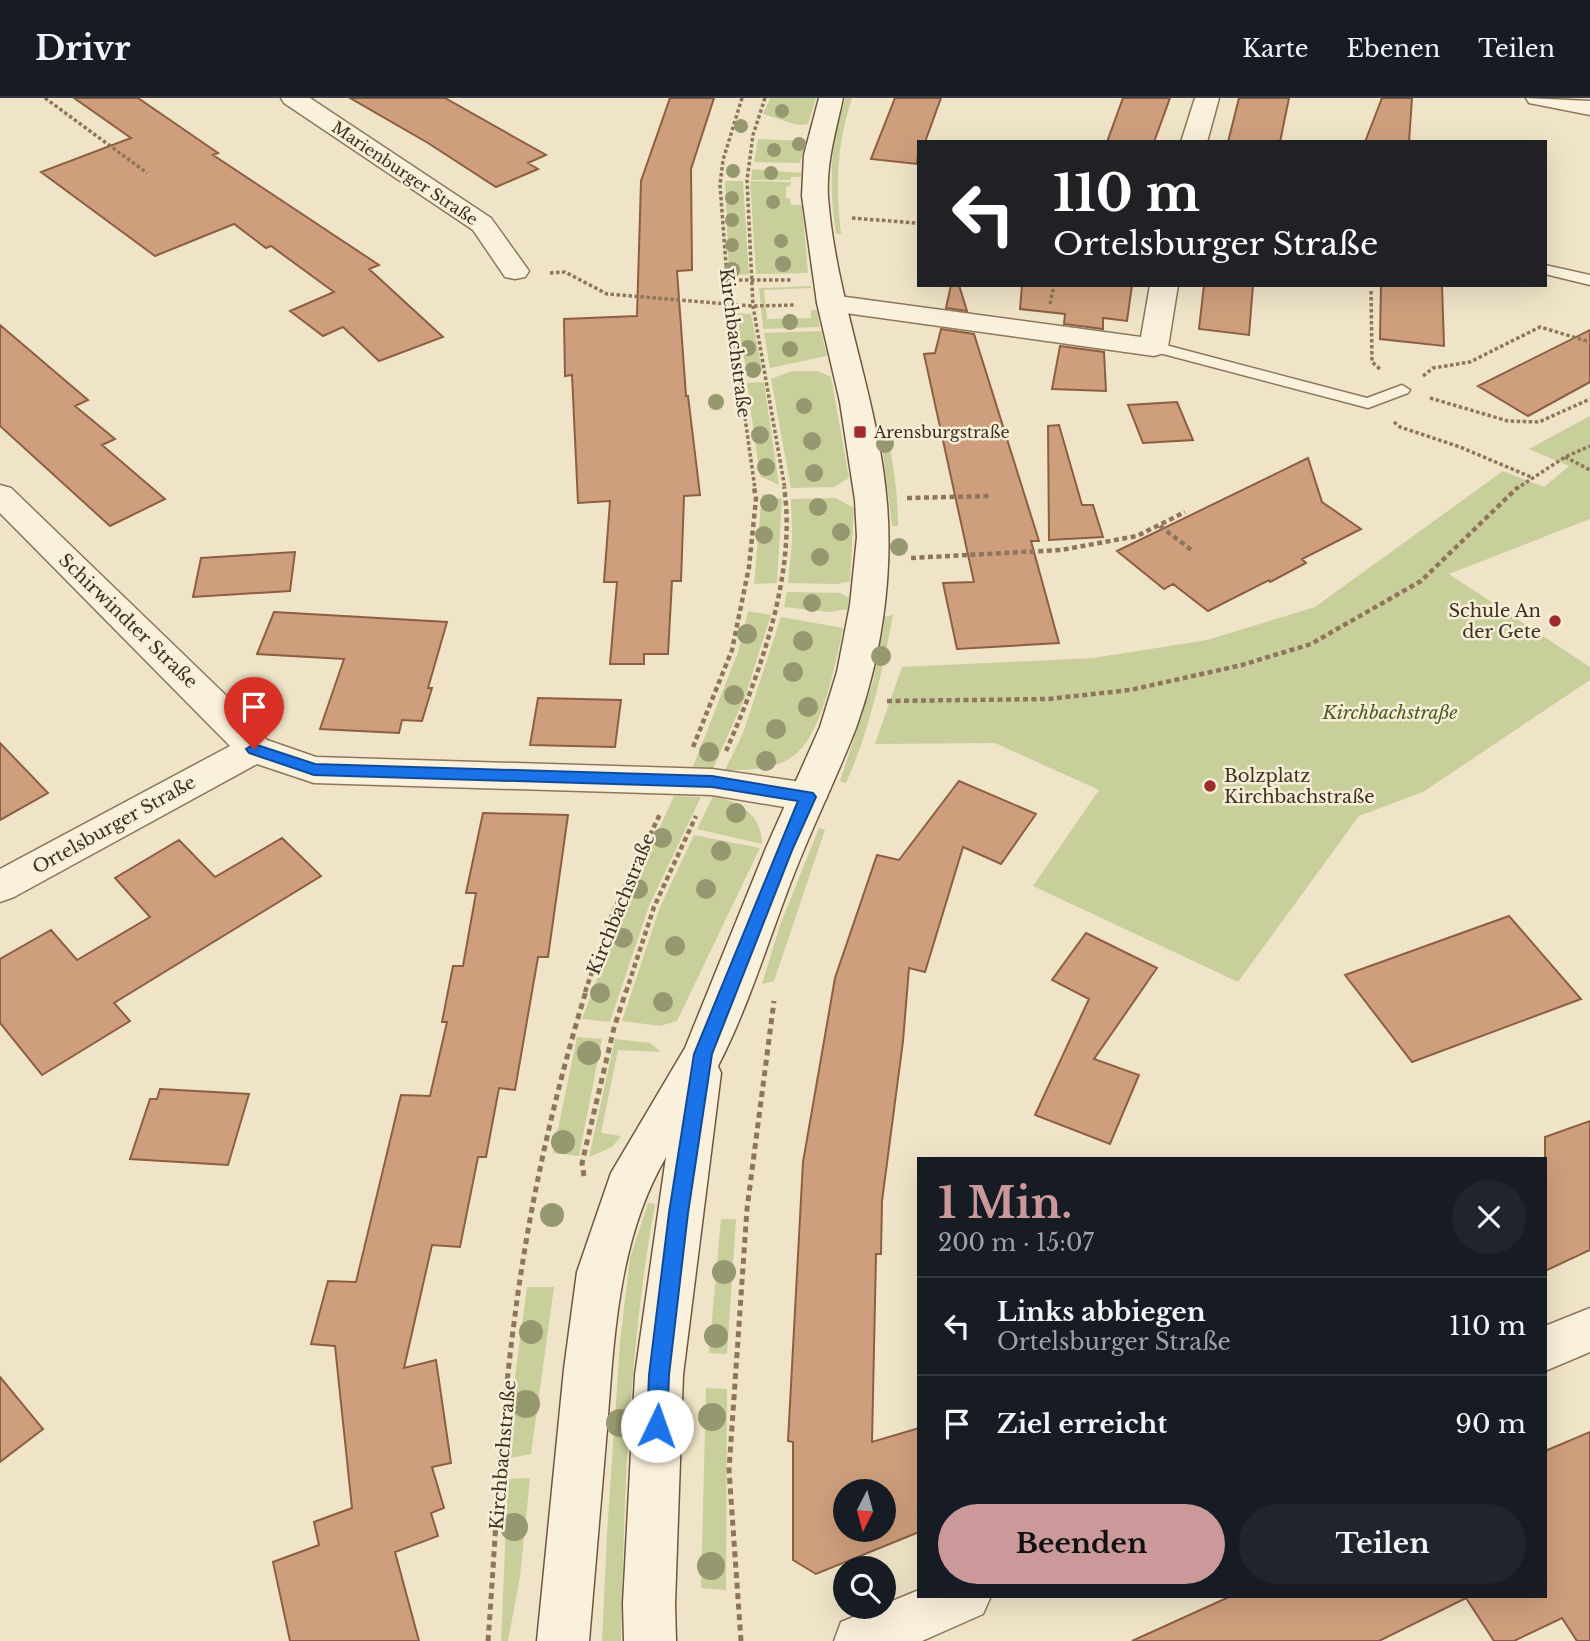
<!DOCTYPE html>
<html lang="de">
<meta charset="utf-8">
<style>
:root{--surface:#171b24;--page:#20242c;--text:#f1f3f6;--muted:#9ea1a6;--line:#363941;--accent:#cc999b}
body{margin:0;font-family:"Libre Baskerville",serif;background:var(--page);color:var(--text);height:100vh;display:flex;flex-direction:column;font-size:26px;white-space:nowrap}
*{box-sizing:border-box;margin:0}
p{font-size:23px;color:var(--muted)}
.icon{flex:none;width:38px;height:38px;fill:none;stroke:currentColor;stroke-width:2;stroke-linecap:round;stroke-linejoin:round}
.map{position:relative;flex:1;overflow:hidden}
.sheet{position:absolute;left:917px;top:1059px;width:630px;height:441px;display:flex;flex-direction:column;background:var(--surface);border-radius:0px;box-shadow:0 7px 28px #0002}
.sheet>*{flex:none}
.banner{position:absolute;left:917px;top:42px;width:630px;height:147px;border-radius:0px;box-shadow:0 7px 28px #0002;background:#202124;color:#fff;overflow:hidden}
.needle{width:46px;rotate:186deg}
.controls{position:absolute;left:833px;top:1381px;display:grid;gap:14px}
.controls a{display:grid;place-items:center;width:63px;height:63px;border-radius:50%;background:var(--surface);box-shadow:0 7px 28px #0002;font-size:35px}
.pin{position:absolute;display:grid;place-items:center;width:60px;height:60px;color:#fff;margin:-72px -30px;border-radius:50% 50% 50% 0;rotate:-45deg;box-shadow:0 0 7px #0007}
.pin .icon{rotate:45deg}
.me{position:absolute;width:77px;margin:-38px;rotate:3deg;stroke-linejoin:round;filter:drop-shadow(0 0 5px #0008)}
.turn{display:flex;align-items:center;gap:24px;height:147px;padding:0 21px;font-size:32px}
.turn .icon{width:91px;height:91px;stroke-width:2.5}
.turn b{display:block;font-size:49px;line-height:60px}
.round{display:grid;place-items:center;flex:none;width:74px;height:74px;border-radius:37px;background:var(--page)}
.overview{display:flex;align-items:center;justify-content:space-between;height:119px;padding:0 21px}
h1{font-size:42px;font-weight:700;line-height:52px;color:var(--accent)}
.cta{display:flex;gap:14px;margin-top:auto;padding:14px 21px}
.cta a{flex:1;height:80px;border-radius:42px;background:var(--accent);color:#111;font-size:28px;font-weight:700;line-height:80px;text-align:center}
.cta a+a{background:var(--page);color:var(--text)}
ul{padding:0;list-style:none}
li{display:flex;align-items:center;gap:21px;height:98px;padding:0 21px;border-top:2px solid var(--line)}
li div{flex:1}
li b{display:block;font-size:26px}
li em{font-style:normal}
header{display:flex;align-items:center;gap:42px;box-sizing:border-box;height:98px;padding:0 35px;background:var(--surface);border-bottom:2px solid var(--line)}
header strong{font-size:33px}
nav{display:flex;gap:38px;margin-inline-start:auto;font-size:24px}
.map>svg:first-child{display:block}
</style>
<header>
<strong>Drivr</strong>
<nav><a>Karte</a><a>Ebenen</a><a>Teilen</a></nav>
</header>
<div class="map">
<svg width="1590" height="1543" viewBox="0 0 1590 1543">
<rect width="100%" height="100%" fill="#f0e4c8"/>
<path fill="#c9cf9b" d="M770,0H816L808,26L798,27L763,16Z
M846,0H852C837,46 835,88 841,136H836C829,91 829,43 846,0Z
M758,41L806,43L800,65L754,64Z
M752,71L801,75V79H791V82H751Z
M725,83H743L749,177L729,176Z
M750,83L791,84L790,88L786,89V100H790L791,107H802L808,175L756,176Z
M811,188V190L764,192L767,221L811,220V212H817L820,229L763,231L759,190Z
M736,215L751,216L762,272L747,277Z
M821,233L827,258L770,270L764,235Z
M792,273H817L831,279L849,380L834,389L791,390L771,281Z
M764,284L779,387L760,378L747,285Z
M1590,318V421L1449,476L1590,569V582L1423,694L1359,718L1238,884L1033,788L1099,692L995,645L875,646L902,569L1093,560L1207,542L1315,509L1503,373L1544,389L1569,368L1529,351Z
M881,340H888C894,370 898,398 898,428H892Z
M762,396L782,401L777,485L754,486Z
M836,400L854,410L850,483L837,486L788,485L792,442L791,401Z
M787,494L840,495L849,500L848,511L829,514L784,509Z
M748,513L771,517L745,599L713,671H692L738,554Z
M893,517C882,575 870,631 846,685L840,683L874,580L884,519Z
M781,519L843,530C836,563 823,633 797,655C778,672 749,672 725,672L743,635Z
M674,698L701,699L649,808L610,924L582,921L625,805Z
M713,698C739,704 762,716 762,746L697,731Z
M819,730L825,732L774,883L762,886L780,827Z
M694,737L760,750L677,923L660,928L622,923L660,809Z
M577,939L602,941L579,1058L553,1055Z
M615,941L650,945L661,954L618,952L601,1035L621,1038L612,1049L589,1059Z
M648,1105L655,1106C629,1250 624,1397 621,1543H602L607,1435L620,1244L630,1160Z
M721,1121H736L727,1256L709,1255Z
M527,1189H554L531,1356L504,1361Z
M706,1290L727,1291L726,1492L701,1490Z
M530,1380L520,1479L508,1543H501L508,1381Z"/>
<path fill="#cf9f7d" stroke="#8d5f41" stroke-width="2" fill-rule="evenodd" d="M74,0H138L218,55L213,57L379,167L369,171L443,239L379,263L343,229L323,238L290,213L334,194L271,148L266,150L234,126L155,158L41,74L131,40Z
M350,0H445L546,57L528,65L538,71L496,89L428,45Z
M670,0H714L691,71L692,172L677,173L686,298H688L700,397L684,398L681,483H672L668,556H644V566H610L617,484H604L610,403L578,405L572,277L565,278L564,221L637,218L641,83Z
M895,0H941L925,44H919L917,66L871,61Z
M1123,0H1170L1154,44H1107Z
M1239,0H1289L1280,44H1228Z
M1382,0H1412L1409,44H1365Z
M951,187H959L967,213L946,210Z
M1022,187H1132L1127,223L1103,220V231L1064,226L1065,216L1020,211Z
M1204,187H1253L1249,237L1199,231Z
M1381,187H1442L1444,248L1380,241Z
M0,227L88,302L75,308L115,341L102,347L165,401L110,428L0,328Z
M941,231L974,236L1039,443H1031L1059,545L957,551L943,485L974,484L924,256L935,255Z
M1590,232V284L1528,318L1478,288Z
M1060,248L1104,254L1106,293L1052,291Z
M1177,304L1193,342L1143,345L1128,307Z
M1059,327L1082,407H1093L1103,439L1049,442L1048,328Z
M1308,360L1322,404L1361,431L1302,461L1306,465L1270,484L1269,482L1208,513L1173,486L1164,491L1117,453Z
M295,454L290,493L193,499L201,460Z
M274,514L447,524L428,590H432L422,623L402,622L399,635L320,631L344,561L257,556Z
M538,600L621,602L615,649L530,647Z
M0,645L48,695L0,722Z
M959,683L1036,716L1001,766L963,749L925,874L909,870L903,943L882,1103L881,1156H876L872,1344L919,1330V1434L816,1476L793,1462V1344L788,1343L803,1064L835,880L877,757L899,762ZM845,1393H884V1432H845Z
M483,715L568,717L548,859H538L515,992L499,990L486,1059H478L460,1149L432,1147L404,1270L436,1262L451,1365L432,1369L444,1410L431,1415L438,1438L395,1454L419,1543H290L273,1464L319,1447L314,1424L352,1410L335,1248L311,1246L328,1183L356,1184L401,997L430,998L447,924H442L453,868H463L476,795H466Z
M282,740L321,778L114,905L130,923L42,977L0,925V861L51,832L77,862L150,819L115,780L179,742L215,779Z
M1509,818L1581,901L1412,964L1345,877Z
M1086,835L1157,870L1094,961L1139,977L1110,1046L1035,1017L1089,901L1052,882Z
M160,991L249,996L228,1067L130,1061L150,1001H157Z
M1590,1023V1152L1545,1173V1039Z
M0,1279L43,1331L0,1364Z
M1590,1334V1543H1577L1562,1520L1514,1543H1494L1466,1500L1379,1543H1132L1231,1498H1545V1353Z"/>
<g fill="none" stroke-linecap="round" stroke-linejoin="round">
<defs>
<path id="service" d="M1545,167L1590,177V187L1545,176Z
M1154,244L1367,300L1402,287L1410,292L1408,295L1368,310L1148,252L1146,249L1148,246Z"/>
<path id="minor" d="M281,0H310L491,120L529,173L525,179L515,181L505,179L473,132L284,5Z
M1195,0H1219L1207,44H1181Z
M1526,0L1590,3V17L1529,5Z
M1150,187H1178L1168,249L1164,255L1154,258L831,213L821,211L817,205L821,199L831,197L1141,239Z
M0,387L11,390L238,609L267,642L316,659L712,671L808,685L821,689L827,699L821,709L808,713L712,697L314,685L257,666L14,799L0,804V771L230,648L0,415Z
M1590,1210V1254L1545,1273V1228Z
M919,1492V1498H991L983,1516L922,1543H834L841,1524Z"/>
<path id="secondary" d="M819,0H843C836,32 826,65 828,99C836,203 879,302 887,406C893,479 881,561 856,630C837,679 813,727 794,776C769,840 749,908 718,968L721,975L683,1277L675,1506L676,1543H624L623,1506L635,1277L666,1059C618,1141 614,1239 607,1331C601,1402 595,1472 589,1543H537L564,1271L577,1174L611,1075L685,950L766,750L820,629L837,574L850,507L857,439L855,402L840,304L817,205L802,98L804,57Z"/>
</defs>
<use href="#service" stroke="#8d765c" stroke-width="3"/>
<use href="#minor" stroke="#8d765c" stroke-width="3"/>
<use href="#secondary" stroke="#6f573f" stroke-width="3"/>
<path stroke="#8d765c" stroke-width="3.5" stroke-dasharray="3.5 2.5" stroke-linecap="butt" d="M45,0L147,75
M742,0L723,62L720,87L729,206L755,391
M765,0L753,37L747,82L753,208L785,391
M852,120L916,125
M550,175L565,174L607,196L753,208L794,207
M727,182H792
M1371,193L1372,264L1381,272
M1050,206L1054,187
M1423,278L1433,270L1470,264L1540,229L1590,244
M1430,300L1508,323L1539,324L1590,301
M1394,324L1400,329L1460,349L1531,379
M1565,359L1590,372
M1516,391L1565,359L1590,348"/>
<path stroke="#8d765c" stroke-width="4.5" stroke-dasharray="5 3.5" stroke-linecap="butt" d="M907,400L991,398
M1160,428L1194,454
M911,460L1061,452L1137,438L1185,414
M887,603L1048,601L1130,592L1242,567L1311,546L1421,483L1518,389
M693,649L732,552L749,469L756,401L754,389
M726,653C760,576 797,474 784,389
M585,894L613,814L660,716
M626,894L654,809L696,718"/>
<path stroke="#8d765c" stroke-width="5" stroke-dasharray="6 4.5" stroke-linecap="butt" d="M584,1078L582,1065L614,930L626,893
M488,1543C496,1437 500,1330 514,1225C528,1113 553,1001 586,893
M741,1543L729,1372L747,1111L774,903"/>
<use href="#service" fill="#faf1dc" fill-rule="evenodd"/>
<use href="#minor" fill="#faf1dc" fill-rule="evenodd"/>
<use href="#secondary" fill="#faf1dc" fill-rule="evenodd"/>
</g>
<g fill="#96986f">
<circle cx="782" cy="13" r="7"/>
<circle cx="741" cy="28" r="7"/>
<circle cx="799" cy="46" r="7"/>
<circle cx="774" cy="52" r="7"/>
<circle cx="733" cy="73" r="7"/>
<circle cx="771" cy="75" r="7"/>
<circle cx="732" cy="100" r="7"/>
<circle cx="773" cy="104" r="7"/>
<circle cx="732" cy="122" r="7"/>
<circle cx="781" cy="143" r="7"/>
<circle cx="732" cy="147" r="7"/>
<circle cx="783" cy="166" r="8"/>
<circle cx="732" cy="172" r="8"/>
<circle cx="790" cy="224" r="8"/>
<circle cx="748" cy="250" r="8"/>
<circle cx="790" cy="251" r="8"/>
<circle cx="753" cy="272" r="8"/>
<circle cx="716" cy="304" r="8"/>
<circle cx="804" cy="308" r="8"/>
<circle cx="760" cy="337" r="9"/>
<circle cx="812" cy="343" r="9"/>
<circle cx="885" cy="346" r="9"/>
<circle cx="766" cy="369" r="9"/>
<circle cx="814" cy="375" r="9"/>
<circle cx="769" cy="405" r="9"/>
<circle cx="818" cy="409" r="9"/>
<circle cx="841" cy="434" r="9"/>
<circle cx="764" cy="437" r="9"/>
<circle cx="899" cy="449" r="9"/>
<circle cx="820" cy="459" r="9"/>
<circle cx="812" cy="505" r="9"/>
<circle cx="747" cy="536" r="10"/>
<circle cx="803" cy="543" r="10"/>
<circle cx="881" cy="558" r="10"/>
<circle cx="793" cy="574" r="10"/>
<circle cx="734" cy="597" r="10"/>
<circle cx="808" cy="609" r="10"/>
<circle cx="776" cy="631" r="10"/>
<circle cx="709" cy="654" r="10"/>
<circle cx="766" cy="663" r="10"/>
<circle cx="736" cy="715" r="10"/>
<circle cx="662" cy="740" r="10"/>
<circle cx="721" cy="753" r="10"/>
<circle cx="638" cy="791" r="10"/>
<circle cx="706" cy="791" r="10"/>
<circle cx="623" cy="840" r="10"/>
<circle cx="675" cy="848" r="10"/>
<circle cx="600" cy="895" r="10"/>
<circle cx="663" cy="904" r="10"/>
<circle cx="589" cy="955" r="12"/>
<circle cx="563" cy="1044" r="12"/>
<circle cx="552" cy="1117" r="12"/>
<circle cx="724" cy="1174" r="12"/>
<circle cx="531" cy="1234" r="12"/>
<circle cx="716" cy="1238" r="12"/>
<circle cx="526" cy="1306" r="14"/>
<circle cx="712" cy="1319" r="14"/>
<circle cx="620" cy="1325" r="14"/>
<circle cx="514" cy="1429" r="14"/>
<circle cx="711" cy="1468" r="14"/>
</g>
<path fill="#1a73e8" stroke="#114b97" stroke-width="2" d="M254,646L315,666L712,678L813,695L816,699L793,750L712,956L688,1115L669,1277L667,1328L664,1334L657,1337L650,1334L647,1328L649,1277L669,1115L694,956L798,703L712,689L314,677L249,655L246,651Z"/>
<g fill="#9e2a2b" stroke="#f7eed8" stroke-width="2.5">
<rect x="853" y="327" width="14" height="14" rx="3.5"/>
<circle cx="1555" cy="523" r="7"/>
<circle cx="1210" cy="688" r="7"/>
</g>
<g text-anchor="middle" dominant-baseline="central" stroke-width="5" stroke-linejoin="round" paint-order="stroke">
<g font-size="16" fill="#3d2e20" stroke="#f7eed8">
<text transform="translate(405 75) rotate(34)">Marienburger Straße</text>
</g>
<g font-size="16" fill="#3d2e20" stroke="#f7eed8" text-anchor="start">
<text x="874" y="334">Arensburgstraße</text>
</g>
<g font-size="18" fill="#3d2e20" stroke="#f7eed8">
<text transform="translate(735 245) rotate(83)">Kirchbachstraße</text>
<text transform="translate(128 523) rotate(44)">Schirwindter Straße</text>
<text transform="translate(114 727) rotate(-29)">Ortelsburger Straße</text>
<text transform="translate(621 806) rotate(-68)">Kirchbachstraße</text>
<text transform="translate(503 1357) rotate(-85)">Kirchbachstraße</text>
</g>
<g font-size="18" fill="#3d2e20" stroke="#f7eed8" text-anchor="end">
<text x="1541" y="513">Schule An<tspan x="1541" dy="21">der Gete</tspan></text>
<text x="1224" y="678" text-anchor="start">Bolzplatz<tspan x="1224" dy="21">Kirchbachstraße</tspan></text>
</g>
<g font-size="18" font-style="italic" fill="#4d5a26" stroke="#f7eed8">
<text x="1390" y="615">Kirchbachstraße</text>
</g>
</g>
</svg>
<div class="controls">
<a><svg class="needle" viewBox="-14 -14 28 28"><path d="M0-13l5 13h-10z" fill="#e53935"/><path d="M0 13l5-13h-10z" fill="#9ea1a6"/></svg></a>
<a><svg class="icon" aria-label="search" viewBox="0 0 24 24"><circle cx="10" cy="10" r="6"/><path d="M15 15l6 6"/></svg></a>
</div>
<div class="pin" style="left:254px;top:651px;background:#d93025"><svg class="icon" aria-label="arrive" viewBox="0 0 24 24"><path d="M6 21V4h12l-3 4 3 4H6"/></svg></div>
<svg class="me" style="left:657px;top:1328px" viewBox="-20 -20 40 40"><circle r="19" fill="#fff"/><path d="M0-13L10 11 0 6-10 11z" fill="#1a73e8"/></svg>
<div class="banner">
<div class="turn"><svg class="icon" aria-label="left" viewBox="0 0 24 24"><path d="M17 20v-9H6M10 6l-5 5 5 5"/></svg><div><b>110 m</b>Ortelsburger Straße</div></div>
</div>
<section class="sheet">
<div class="overview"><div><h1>1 Min.</h1><p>200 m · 15:07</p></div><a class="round"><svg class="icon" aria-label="close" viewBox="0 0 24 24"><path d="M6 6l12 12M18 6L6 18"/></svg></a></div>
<ul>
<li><svg class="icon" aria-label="left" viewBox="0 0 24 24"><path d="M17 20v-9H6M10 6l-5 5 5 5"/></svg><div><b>Links abbiegen</b><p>Ortelsburger Straße</p></div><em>110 m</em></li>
<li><svg class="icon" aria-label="arrive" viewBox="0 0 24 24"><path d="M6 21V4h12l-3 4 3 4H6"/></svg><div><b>Ziel erreicht</b></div><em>90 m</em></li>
</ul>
<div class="cta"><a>Beenden</a><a>Teilen</a></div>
</section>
</div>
